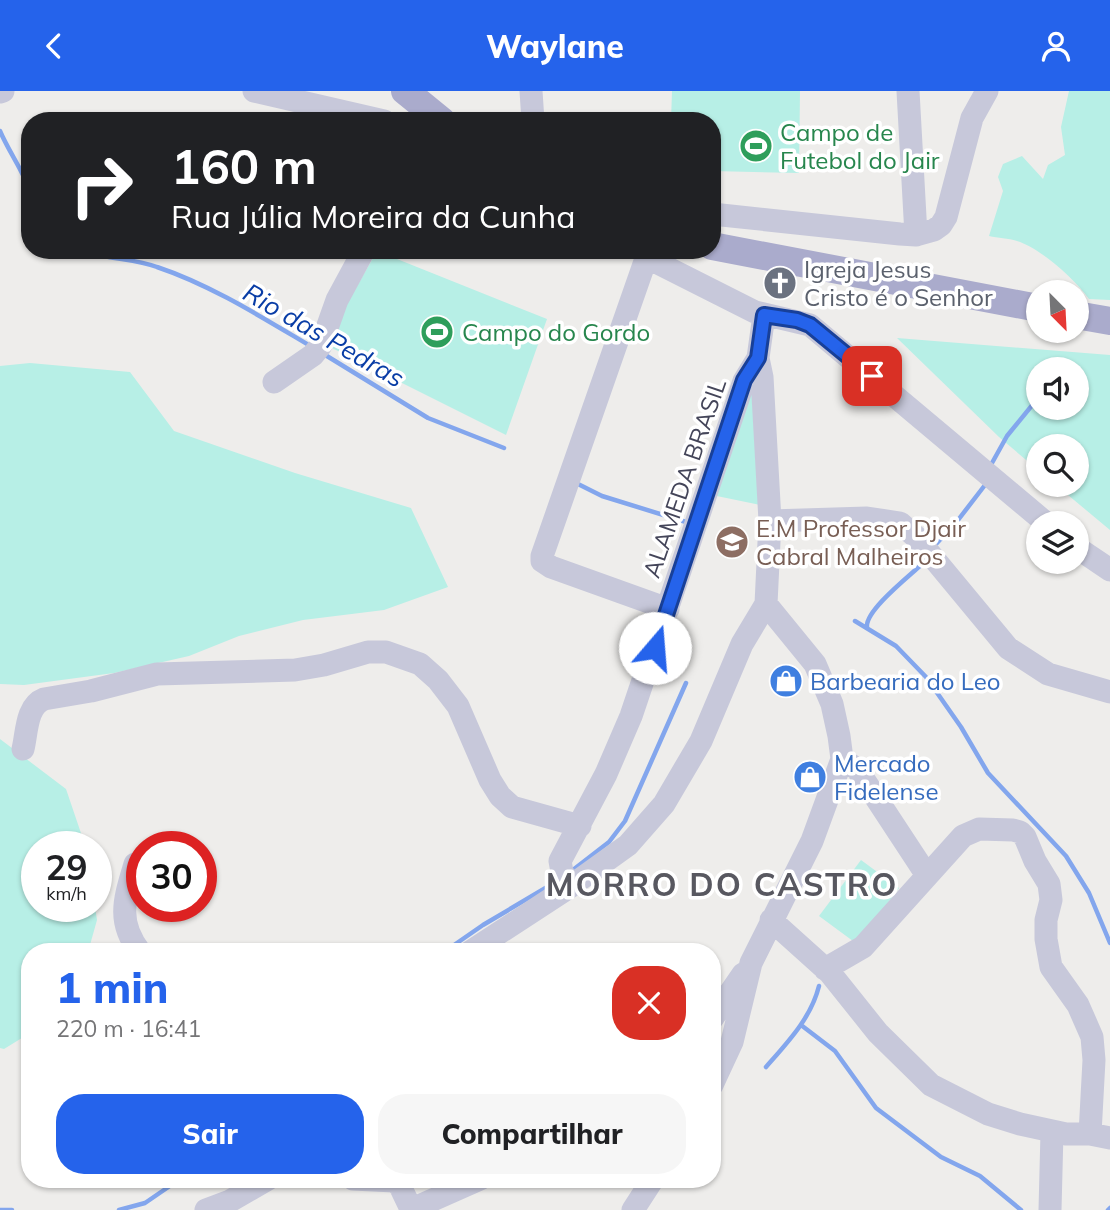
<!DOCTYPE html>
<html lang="pt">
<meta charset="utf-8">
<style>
:root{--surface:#fff;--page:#f6f6f6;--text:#202124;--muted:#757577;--accent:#2563eb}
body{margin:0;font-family:Mulish,sans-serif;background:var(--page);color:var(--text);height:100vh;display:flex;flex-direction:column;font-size:26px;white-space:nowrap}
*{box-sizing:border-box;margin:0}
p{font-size:23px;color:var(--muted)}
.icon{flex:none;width:38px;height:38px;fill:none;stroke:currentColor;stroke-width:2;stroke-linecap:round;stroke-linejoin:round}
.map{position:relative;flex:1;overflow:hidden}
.panel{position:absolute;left:21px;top:852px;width:700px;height:245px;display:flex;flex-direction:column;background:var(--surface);border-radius:28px;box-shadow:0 2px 5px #0004}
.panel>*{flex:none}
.banner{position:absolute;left:21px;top:21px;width:700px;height:147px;border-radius:28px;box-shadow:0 2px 5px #0004;background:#202124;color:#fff;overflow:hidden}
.needle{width:46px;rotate:156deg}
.controls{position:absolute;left:1026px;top:189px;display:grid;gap:14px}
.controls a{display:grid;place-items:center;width:63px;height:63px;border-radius:50%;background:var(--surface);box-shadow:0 2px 5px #0004;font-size:35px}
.speed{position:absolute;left:21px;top:740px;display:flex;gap:14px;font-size:35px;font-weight:700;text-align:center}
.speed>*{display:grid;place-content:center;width:91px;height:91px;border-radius:50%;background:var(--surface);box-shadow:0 2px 5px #0004;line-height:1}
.speed small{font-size:18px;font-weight:400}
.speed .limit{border:10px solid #d22;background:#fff;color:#111}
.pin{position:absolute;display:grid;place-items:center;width:60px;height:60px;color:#fff;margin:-30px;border-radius:14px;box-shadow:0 4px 10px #0006}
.me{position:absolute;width:77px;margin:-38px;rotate:18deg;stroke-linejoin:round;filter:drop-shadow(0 0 5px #0008)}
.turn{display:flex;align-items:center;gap:24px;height:147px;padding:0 35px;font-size:32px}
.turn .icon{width:91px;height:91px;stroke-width:2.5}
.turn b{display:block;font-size:49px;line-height:60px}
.round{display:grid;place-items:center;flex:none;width:74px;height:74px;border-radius:28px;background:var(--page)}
.head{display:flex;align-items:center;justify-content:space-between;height:119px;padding:0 35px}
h1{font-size:42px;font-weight:800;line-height:52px;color:var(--accent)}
.action{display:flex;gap:14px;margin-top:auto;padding:14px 35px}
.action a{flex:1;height:80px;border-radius:28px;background:var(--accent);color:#fff;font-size:28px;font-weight:800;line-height:80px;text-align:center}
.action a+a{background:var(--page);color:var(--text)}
header{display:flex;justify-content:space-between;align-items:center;height:91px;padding:0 35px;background:var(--accent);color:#fff;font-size:32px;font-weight:800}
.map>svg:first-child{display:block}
</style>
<header><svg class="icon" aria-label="back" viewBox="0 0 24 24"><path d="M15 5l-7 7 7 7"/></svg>Waylane<svg class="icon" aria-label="person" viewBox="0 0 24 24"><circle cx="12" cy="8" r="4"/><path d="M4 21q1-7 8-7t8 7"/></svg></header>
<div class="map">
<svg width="1110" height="1119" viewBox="0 0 1110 1119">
<rect width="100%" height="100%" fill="#eeedeb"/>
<path fill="#b7efe6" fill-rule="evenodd" d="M672,0H800L799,82L712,80V30H671Z
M1069,0H1110V209L1089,208C1075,188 1040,157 1017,150C1008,147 998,147 989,145L1003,100L998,86L1003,73L1022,65L1043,88L1048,74L1065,64L1061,36Z
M377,160L547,228L506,344L324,253Z
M897,247L1110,264V439L1056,394H1076V355H1038V379L999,346ZM1038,278H1076V317H1038Z
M30,272L130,281L174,340L295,382L411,417L448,496L384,519L303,529L239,545L189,565L114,582L24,594L0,593V275Z
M758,288L765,415L707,403Z
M0,648L66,698L85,754V756H37V816H95L97,829L88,861H30V942L4,958L0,957Z
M861,769L899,797L857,853L819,825Z"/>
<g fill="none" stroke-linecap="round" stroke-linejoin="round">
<path stroke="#83a6ed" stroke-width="4.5" d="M0,40C9,61 22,78 30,100
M83,159C107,169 133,167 157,176C211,194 263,227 312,256
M322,262L428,327L504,357
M992,372L1007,345L1038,307
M578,393L602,405L686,431
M936,453L955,433L985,394
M855,530L896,555L926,586L961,636L988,682L1066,765L1089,802L1110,852
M867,536C865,520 908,486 921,474
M569,782L609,751L625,730L686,592
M444,861L483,834L559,789
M801,934L835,960L876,1017L941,1066L980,1085L1021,1119
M766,976C788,951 811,927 819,895
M0,1119H12
M119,1119L145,1112L180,1088
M1108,1119L1110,1117"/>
<path stroke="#c7c8da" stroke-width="23" d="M254,0L384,30
M531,0L533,30
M908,0L916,144
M0,1L3,0
M712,123L900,143L916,144L934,139L941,134L946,126L972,27L987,0
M649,159L542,465V470L551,476L668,518
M646,166L755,221L810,234L1046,432
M274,291L313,264L321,254L337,209L364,159
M770,430L867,427L900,432L916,446L1008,557L1048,583L1110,601
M1076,456L1110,479
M23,658C27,642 26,615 44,608L91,600L157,583L295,579L324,574L368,561H386L420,573L438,589L458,615L490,689L500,705L512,716L580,735
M842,668L857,678L926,783
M135,773C125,807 116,830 140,861
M571,795L562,781L560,770L606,683L631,625L744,290L758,267
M771,829L830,882L878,942L931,994L988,1023L1020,1033L1066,1043H1090L1110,1047
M470,861L571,795L628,754L664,713L701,650L742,553L766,513L770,430L762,286L758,267L764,224
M825,878L863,856L963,745L979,738L1013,739L1020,741L1025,746L1035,770L1049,793L1051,809L1046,829V848L1051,876L1078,914L1092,946L1094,969L1090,1043
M712,928L743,883
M712,994L732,951L751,872L812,750L842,668L839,645L832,613L815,573L766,513
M353,1088L394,1090L400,1095L411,1118
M206,1119L230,1110L268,1088
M410,1119L480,1088
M633,1119L653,1088
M1050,1119L1052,1041"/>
<path stroke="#aaabcc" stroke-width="28" d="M405,0L442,30
M712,155L1038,217
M1076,224L1110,230"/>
</g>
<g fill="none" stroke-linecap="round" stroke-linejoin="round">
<defs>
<path id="route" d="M655,557L744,289L758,267L764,224L797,229L810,234L872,285"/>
</defs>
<use href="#route" stroke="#184099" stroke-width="18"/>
<use href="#route" stroke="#2563eb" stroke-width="12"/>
</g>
<defs>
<symbol id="stadium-disc" viewBox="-11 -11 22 22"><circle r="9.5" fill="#2e9e5b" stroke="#fff"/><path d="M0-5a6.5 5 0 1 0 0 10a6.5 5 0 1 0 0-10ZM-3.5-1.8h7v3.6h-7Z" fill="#fff"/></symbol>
<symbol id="church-disc" viewBox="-11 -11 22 22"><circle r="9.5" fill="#6b7280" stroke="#fff"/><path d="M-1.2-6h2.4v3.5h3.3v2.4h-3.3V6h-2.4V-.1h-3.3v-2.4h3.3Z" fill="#fff"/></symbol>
<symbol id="school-disc" viewBox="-11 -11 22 22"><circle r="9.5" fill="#8d6e63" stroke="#fff"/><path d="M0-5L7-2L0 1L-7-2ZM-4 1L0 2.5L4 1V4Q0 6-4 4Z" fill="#fff"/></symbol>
<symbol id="shop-disc" viewBox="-11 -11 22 22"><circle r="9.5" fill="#3f7fe0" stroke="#fff"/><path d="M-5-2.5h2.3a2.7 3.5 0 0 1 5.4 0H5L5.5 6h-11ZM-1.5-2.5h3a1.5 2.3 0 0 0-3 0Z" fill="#fff"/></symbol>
</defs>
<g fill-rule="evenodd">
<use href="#stadium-disc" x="737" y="36" width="38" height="38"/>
<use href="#church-disc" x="761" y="173" width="38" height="38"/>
<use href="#stadium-disc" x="418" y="222" width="38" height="38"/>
<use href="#school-disc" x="713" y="432" width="38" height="38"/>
<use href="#shop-disc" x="767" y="571" width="38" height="38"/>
<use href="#shop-disc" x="791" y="667" width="38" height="38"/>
</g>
<g text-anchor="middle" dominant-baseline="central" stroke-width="7" stroke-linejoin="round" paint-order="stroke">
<g font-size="24" fill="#27864d" stroke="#fff" text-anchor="start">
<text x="780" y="41">Campo de<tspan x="780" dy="28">Futebol do Jair</tspan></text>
<text x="462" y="241">Campo do Gordo</text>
</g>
<g font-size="24" fill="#5b616d" stroke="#fff" text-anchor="start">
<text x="804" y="178">Igreja Jesus<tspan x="804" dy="28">Cristo é o Senhor</tspan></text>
</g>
<g font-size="24" fill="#444559" stroke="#fff">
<text transform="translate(684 387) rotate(-71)">ALAMEDA BRASIL</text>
</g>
<g font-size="24" fill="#785e54" stroke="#fff" text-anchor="start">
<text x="756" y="437">E.M Professor Djair<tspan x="756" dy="28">Cabral Malheiros</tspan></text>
</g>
<g font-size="24" fill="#366cbe" stroke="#fff" text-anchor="start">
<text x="810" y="590">Barbearia do Leo</text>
<text x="834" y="672">Mercado<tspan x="834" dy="28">Fidelense</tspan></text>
</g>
<g font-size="26" font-style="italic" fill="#093da6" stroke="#fff">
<text transform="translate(324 244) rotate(30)">Rio das Pedras</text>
</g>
<g font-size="32" font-weight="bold" letter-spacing="2" fill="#585860" stroke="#fff">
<text x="722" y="793">MORRO DO CASTRO</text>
</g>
</g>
</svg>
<div class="controls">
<a><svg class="needle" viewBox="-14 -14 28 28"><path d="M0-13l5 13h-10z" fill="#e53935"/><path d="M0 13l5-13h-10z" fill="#757577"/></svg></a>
<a><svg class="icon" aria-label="sound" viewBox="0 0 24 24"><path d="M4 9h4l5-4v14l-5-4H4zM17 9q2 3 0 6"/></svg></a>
<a><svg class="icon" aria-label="search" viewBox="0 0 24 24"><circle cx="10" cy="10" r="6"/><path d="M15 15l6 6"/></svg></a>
<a><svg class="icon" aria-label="layers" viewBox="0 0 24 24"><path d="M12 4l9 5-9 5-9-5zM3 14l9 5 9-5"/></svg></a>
</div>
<div class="speed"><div>29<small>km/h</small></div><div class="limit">30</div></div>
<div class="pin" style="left:872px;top:285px;background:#d93025"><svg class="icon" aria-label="arrive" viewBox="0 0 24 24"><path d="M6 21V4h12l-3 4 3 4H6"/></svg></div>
<svg class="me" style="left:655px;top:557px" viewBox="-20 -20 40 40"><circle r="19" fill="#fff"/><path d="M0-13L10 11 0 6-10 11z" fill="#2563eb"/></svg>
<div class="banner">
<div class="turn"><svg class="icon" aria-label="right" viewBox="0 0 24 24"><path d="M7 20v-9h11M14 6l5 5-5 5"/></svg><div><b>160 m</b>Rua Júlia Moreira da Cunha</div></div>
</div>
<section class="panel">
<div class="head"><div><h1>1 min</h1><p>220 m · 16:41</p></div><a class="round" style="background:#d93025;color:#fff"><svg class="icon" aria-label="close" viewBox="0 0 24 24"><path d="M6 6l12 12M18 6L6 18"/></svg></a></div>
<div class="action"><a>Sair</a><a>Compartilhar</a></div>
</section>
</div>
